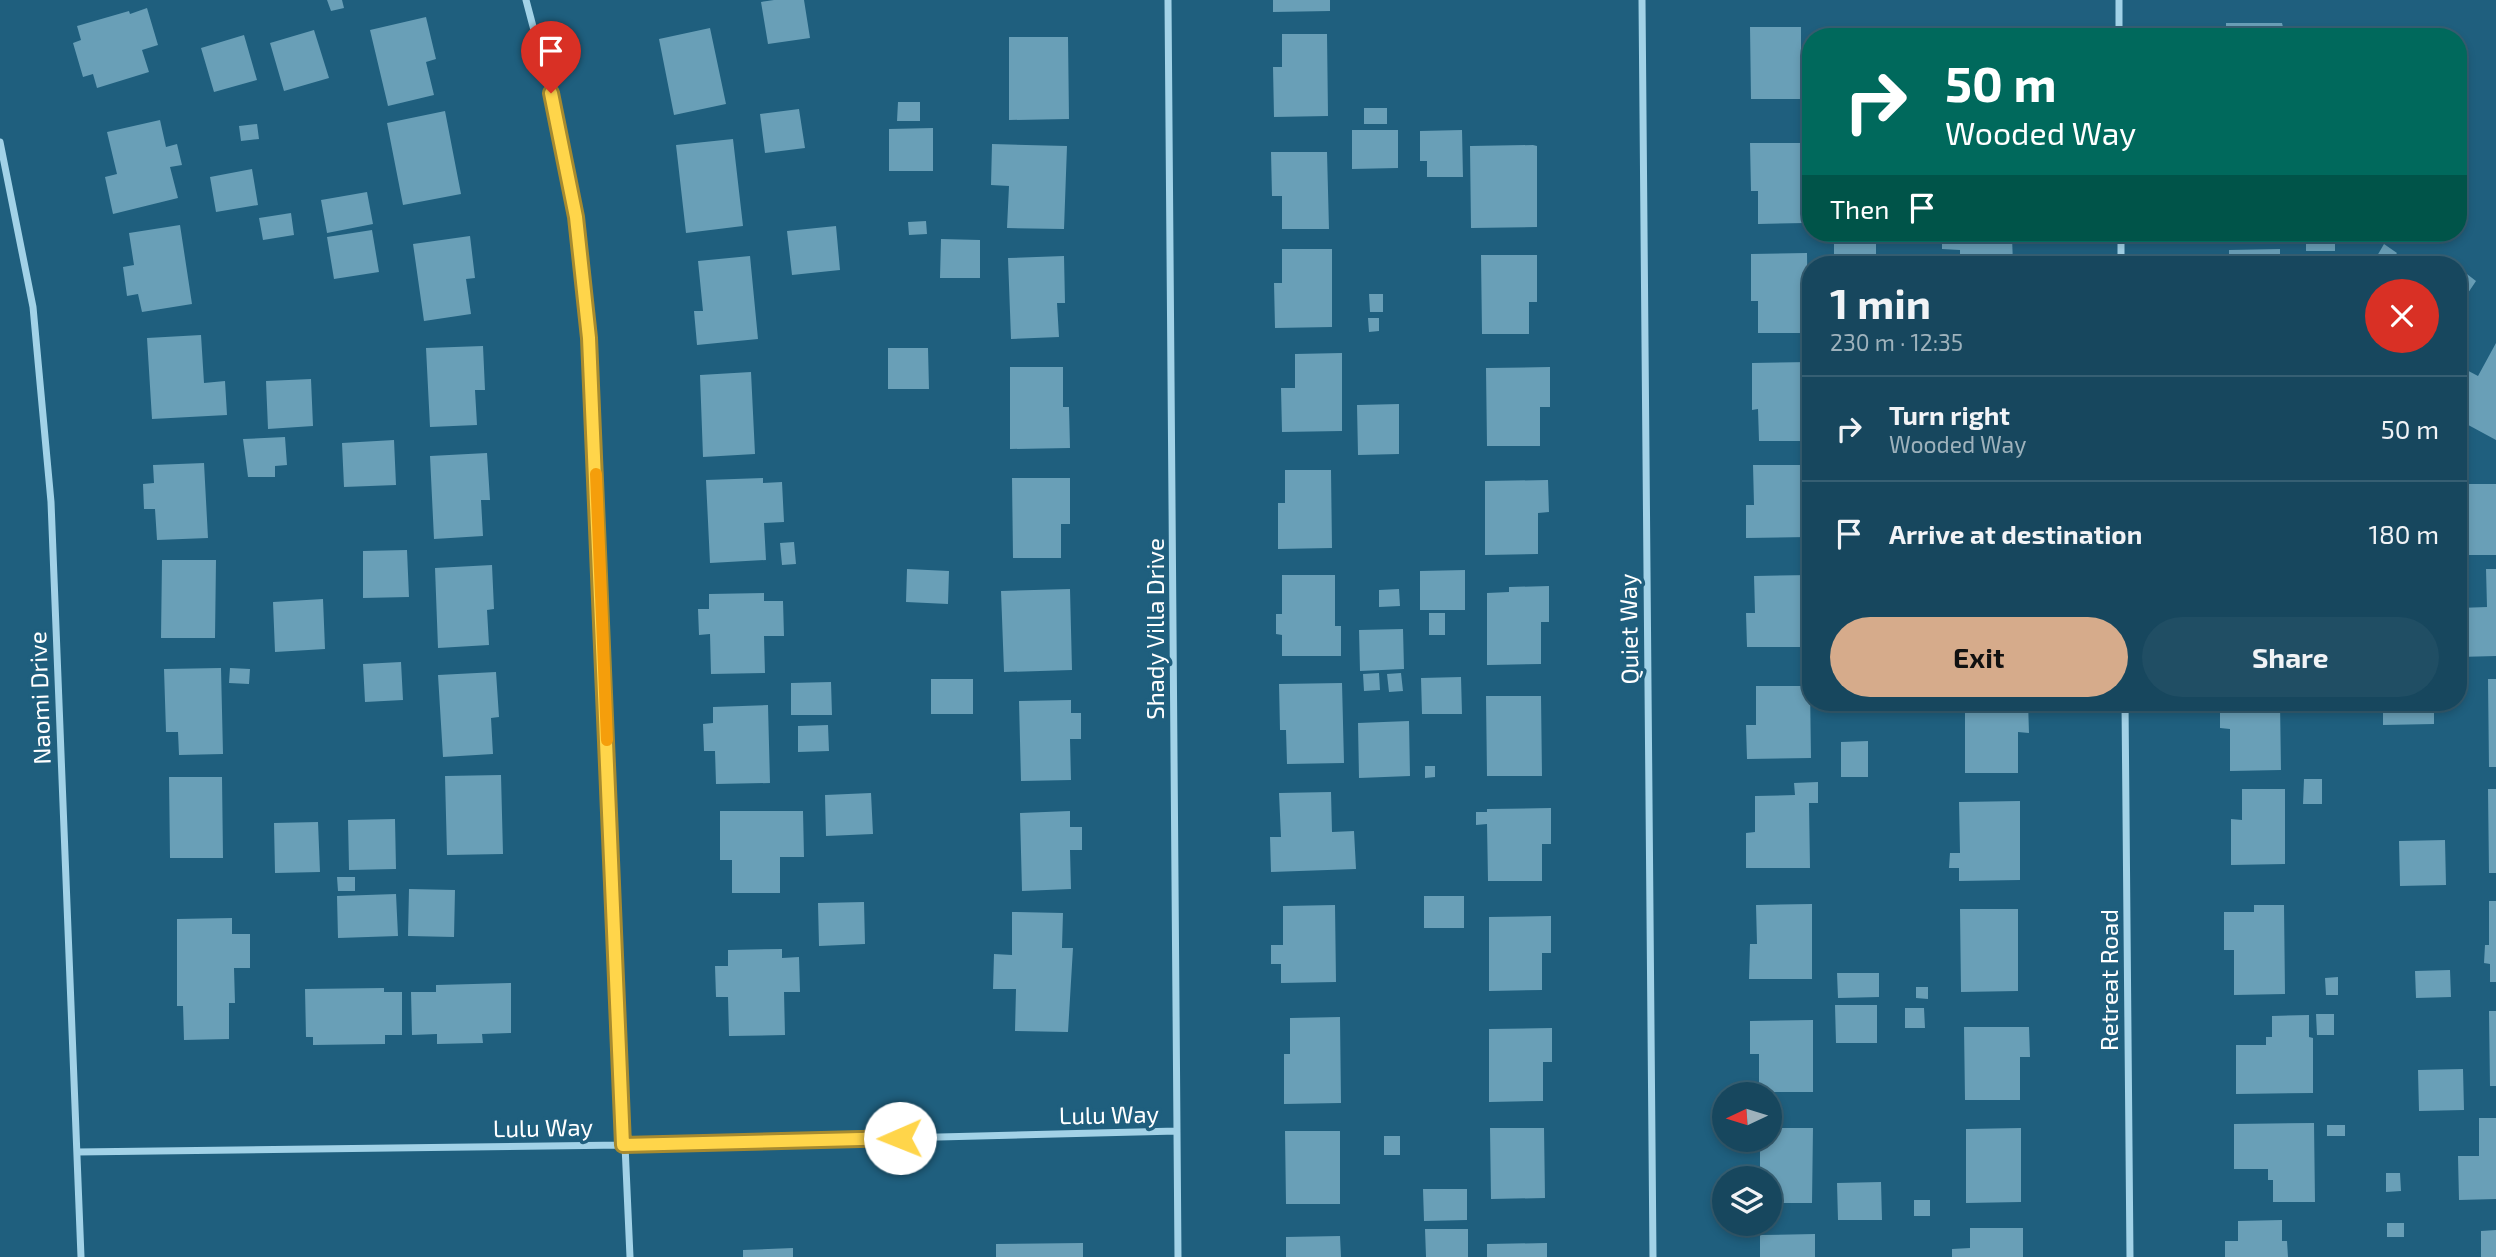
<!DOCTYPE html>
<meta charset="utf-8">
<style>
:root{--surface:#17475e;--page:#204e64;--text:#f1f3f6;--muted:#9eb2bc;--line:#365f73;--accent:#d6ab8b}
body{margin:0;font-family:"Exo 2",sans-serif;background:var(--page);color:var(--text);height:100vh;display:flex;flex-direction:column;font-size:26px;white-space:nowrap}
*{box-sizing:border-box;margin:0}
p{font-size:23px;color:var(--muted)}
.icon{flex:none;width:38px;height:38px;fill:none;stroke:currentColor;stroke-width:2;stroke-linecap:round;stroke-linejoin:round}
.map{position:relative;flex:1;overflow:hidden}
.side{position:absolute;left:1802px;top:256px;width:665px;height:455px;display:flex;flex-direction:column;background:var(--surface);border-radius:28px;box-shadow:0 4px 10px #0003,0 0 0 2px var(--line)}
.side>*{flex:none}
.banner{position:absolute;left:1802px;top:28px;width:665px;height:214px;border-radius:28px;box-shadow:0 4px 10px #0003,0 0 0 2px var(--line);background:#00695c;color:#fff;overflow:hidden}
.needle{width:46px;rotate:266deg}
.tools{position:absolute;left:1712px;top:1082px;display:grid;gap:14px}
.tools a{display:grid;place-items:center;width:70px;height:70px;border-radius:50%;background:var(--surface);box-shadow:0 4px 10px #0003,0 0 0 2px var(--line);font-size:35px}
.pin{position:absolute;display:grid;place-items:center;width:60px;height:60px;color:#fff;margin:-72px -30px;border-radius:50% 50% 50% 0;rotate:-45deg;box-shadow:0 0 7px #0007}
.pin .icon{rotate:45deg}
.me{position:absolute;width:77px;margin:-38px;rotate:269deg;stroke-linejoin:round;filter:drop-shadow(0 0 5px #0008)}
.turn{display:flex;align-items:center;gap:24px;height:147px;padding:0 28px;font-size:32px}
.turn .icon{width:91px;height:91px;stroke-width:2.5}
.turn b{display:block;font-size:49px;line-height:60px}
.then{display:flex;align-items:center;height:66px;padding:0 28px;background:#0003;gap:14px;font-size:26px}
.round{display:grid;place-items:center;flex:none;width:74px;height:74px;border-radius:37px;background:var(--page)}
.head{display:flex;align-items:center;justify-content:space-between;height:119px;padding:0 28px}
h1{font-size:42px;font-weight:700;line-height:52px}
.cta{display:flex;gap:14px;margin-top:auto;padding:14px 28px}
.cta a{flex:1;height:80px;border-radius:42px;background:var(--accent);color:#111;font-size:28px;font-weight:700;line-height:80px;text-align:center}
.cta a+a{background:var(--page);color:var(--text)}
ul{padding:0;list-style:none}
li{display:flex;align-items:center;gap:21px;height:105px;padding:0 28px;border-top:2px solid var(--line)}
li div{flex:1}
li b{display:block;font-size:26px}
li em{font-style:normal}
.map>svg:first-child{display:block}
</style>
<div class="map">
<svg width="2496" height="1257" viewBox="0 0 2496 1257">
<rect width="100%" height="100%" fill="#1f5f7e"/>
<path fill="#699fb7" d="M327,0H342L344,8L331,11Z
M774,0H804L810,38L768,44L761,2Z
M1273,0H1330V11L1273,12Z
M147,8L158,45L142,50L149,72L97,88L93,74L83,77L73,43L81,40L77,26L129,11L130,14Z
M426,17L436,59L426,62L434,95L388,106L370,30Z
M2226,23H2282L2283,27L2292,28V37H2226Z
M1750,27H1801V72H1810L1809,99H1751Z
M710,28L726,104L674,115L659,39Z
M1957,29H2012V37H1957Z
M314,30L329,78L284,91L270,43Z
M1282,34H1327L1328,116L1274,117L1273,67H1282Z
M244,35L257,80L214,92L201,48Z
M1009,37H1068L1069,119L1009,120Z
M898,102H920V121H897Z
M1364,108H1387V124H1364Z
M799,109L805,148L765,153L760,114Z
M445,111L461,194L403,205L387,123Z
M160,120L166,147L177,144L182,165L170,167L178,198L113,214L105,177L117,174L107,132Z
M257,124L259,139L241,141L239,126Z
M933,128V171H889V129Z
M1352,130H1398V168L1352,169Z
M1462,130L1463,177H1427V161H1420V131Z
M733,139L743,226L686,233L676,145Z
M1750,143H1804L1805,223L1758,224V191H1751Z
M992,144L1067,146L1064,229L1007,228L1009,186L991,185Z
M1533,145L1537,146V227L1471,228L1470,146Z
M1271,152H1327L1329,229H1282V196H1272Z
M252,169L258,205L216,212L210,177Z
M367,192L373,224L327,233L321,200Z
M291,213L294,235L263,240L259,218Z
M926,221L927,234L909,235L908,222Z
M180,225L192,304L142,312L138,294L127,296L123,267L134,265L129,233Z
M836,226L840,270L792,275L787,231Z
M372,230L379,272L334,279L327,237Z
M2306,233H2335V251H2306Z
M1834,235H1876V264H1834Z
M1942,235H1962V238L2012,237L2013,264H1938V261H1960V250L1942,249Z
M470,236L475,278L466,279L471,314L424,321L413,244Z
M941,239L980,240V278H940Z
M2384,244L2397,253L2389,264L2377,256Z
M1282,249H1332V327L1275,328L1274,283H1282Z
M2280,249V264H2229V250Z
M1807,253L1808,333H1758V301H1751V254Z
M1481,255H1537V302H1529V334H1482Z
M750,256L758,339L697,345L694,311H703L698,261Z
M1064,256L1065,303H1057L1059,337L1011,339L1008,258Z
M2463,271L2476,281L2468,293L2459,286V277Z
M1369,294H1383V312H1370Z
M1368,318H1379V331L1369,332Z
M201,335L204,383L225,381L227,415L152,419L147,338Z
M2496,343V440L2459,420V366L2478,376Z
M483,346L485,390H475L477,425L430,427L426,348Z
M888,348H928L929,389H888Z
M1342,353V431L1282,432L1281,388H1295V354Z
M1810,362L1811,441H1759L1758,409L1752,410V363Z
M1010,367H1063V407H1069L1070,448L1010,449Z
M1550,367V407H1540V446H1487L1486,368Z
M751,372L755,454L703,457L700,375Z
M311,379L313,426L268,429L266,381Z
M1399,404V454L1358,455L1357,405Z
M285,437L287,465L275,466V477H248L243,439Z
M394,440L396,485L344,487L342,443Z
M487,453L490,500H481L483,536L434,539L430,456Z
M204,463L208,538L157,540L155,509H144L143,484L154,483L153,465Z
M1753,465H1808V537L1746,538V505H1754Z
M1285,470H1331L1332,548L1278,549V503H1285Z
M763,478V483L782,482L784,522L764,523L766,560L710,563L706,480Z
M1012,478H1070V524H1061V558H1013Z
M1548,480L1549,512L1538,513V554L1485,555V481Z
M2464,484H2496V555H2459V524H2464Z
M794,542L796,564L782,565L780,543Z
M407,550L409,597L363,598V551Z
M162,560H216L215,638H161Z
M492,565L494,609L487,610L489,645L438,648L435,568Z
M907,569L949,571L948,604L906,602Z
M2486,569H2496V656L2459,657V608L2487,607Z
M1465,570V610H1420V571Z
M1282,575H1335V626H1341V656H1282V635L1276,634V614H1282Z
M1811,575V647H1747L1746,613H1755L1754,576Z
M1549,586V622H1541V664L1487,665V593L1509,592V587Z
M1070,589L1072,670L1004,672L1001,591Z
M1399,589L1400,606L1379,607V590Z
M764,593V601H783L784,636H764L765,673L711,674L710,634L699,635L698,609H709V594Z
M323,599L325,649L275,652L273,602Z
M1429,613H1445V635H1429Z
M1403,629L1404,669L1360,671L1359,630Z
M401,662L403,700L365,702L363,664Z
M221,668L223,754L179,755L178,732H166L164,669Z
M230,668L250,669L249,684L229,683Z
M496,672L499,717L491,718L493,754L443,757L438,675Z
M1379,673L1380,690L1364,691L1363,674Z
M1401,673L1403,691L1389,692L1387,674Z
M1461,677L1462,714H1422L1421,678Z
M931,679H973V714H931Z
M2488,679H2496V767H2489Z
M831,682L832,715H791V683Z
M1342,683L1344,763L1287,764L1286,730H1280L1279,684Z
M1756,686H1810L1811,758L1747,759L1746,725H1756Z
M1486,696H1541L1542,776H1487Z
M1071,700V713H1081V739H1070L1071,780L1021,781L1019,701Z
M1896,702H1943V706H1896Z
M1965,702H2028L2029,733L2018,732V773H1965Z
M2220,702H2280L2281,770L2230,771V729L2220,728Z
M2383,702H2434V724L2383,725Z
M768,705L770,783L716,784L715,751H704L703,724L713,723V707Z
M1409,721L1410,776L1359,778L1358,723Z
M828,725L829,751L798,752V726Z
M1868,741V777H1841V742Z
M1425,766H1435V777L1425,778Z
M501,775L503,854L447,855L445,776Z
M169,777H222L223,858H170Z
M2304,779H2322V804H2303Z
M1818,782V803H1809L1810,868H1746V833L1755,832V796L1795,795L1794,783Z
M2242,789H2285V864L2231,865V819L2242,820Z
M2488,789H2496V873H2489Z
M1331,792L1332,832L1354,831L1356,869L1271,872L1270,837H1281L1279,793Z
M871,793L873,834L826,836L825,795Z
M2020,801V880L1959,881V868H1949L1950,853H1960L1959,802Z
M1551,808V844H1542V881H1488L1487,824L1476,825V812H1487V809Z
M720,811H803L804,857H780V893H732V860H720Z
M1070,811V827H1082V850H1070L1071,889L1022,891L1020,813Z
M395,819L396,869L349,870L348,820Z
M318,822L320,872L275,873L274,823Z
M2445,840L2446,885L2400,886L2399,841Z
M337,877H355V891H338Z
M409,889L455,890L454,937L408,936Z
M396,894L398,936L338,938L337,896Z
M1424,896H1464V928H1424Z
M2489,901H2496V982H2490V964L2484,963L2485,945H2489Z
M864,902L865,944L819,946L818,903Z
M1812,904V979H1749L1750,944H1757L1756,905Z
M1335,905L1336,982L1281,983V964H1271V945H1283V906Z
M2254,905H2284L2285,994L2234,995V950H2224V912H2254Z
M1960,909H2018V991L1961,992Z
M1012,912L1063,913L1062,948H1073L1068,1032L1015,1031L1016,989H993L994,954L1012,955Z
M1551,916V953H1542V990L1489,991V917Z
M232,918V934H250V968H234L235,1003H229V1039L184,1040L183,1006H177V919Z
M782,949V958L799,957L800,992H784L785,1035L729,1036L728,997H716L715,966H728V950Z
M2450,970L2451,997L2416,998L2415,971Z
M1837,973H1879V997L1838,998Z
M2338,977V995H2326L2325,978Z
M511,983V1033L482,1034L483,1043L437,1044V1034L412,1035L411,992H436V985Z
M1916,987H1928V999L1916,998Z
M384,988V992H402V1035H385V1044L313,1045V1037H306L305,989Z
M1835,1005H1877V1043H1836Z
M1905,1008H1924L1925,1028H1905Z
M2489,1011H2496V1086H2490Z
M2316,1014H2334V1035H2317Z
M2309,1015V1037L2313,1038V1093L2236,1094V1045H2266V1037H2272V1016Z
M1340,1017L1341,1103L1284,1104V1054H1290V1018Z
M1813,1020V1092H1759V1054H1750V1021Z
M1964,1027H2029L2030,1057H2020V1100H1965Z
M1552,1028V1062H1543V1101L1489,1102V1029Z
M2463,1069L2464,1110L2419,1111L2418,1070Z
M2479,1118H2496V1199L2459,1200L2458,1156H2479Z
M2314,1123L2315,1202H2273V1180H2268V1169H2234V1124Z
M2327,1125H2345V1136H2327Z
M1490,1128H1544L1545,1198L1491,1199Z
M1769,1128H1813L1812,1203H1769V1178H1751V1169H1760V1139H1769Z
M2021,1128V1202L1966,1203V1129Z
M1285,1131H1340V1204H1286Z
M1384,1136H1400V1155H1384Z
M2386,1173H2400L2401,1191L2386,1192Z
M1881,1182L1882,1220H1838L1837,1183Z
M1423,1189H1467V1220L1424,1221Z
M1914,1200H1930V1216H1914Z
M2282,1220V1241H2287L2288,1257H2225V1241H2238V1221Z
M2387,1223H2404V1237H2387Z
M1970,1228H2023V1257H1952V1249L1970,1248Z
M1425,1229H1468V1257H1426Z
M2496,1230V1257H2481V1231Z
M1815,1234V1257H1760V1235Z
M1340,1236L1341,1257H1286V1237Z
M1083,1243V1257H996V1244Z
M1547,1243V1257H1487V1244Z
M793,1248V1257H743V1250Z"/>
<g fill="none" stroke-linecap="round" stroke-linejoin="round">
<path stroke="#a2d2e7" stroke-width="7" d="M526,0L557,117L576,217L589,338L630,1257
M1168,0L1178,1257
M1642,0L1653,1257
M2119,0V37
M0,142L33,307L51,502L81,1257
M2121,233V264
M2125,702L2130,1257
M77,1152L623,1145L1177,1131"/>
</g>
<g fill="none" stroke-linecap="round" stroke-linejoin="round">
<defs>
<path id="route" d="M551,93L576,217L589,338L623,1145L900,1138"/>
</defs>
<use href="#route" stroke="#a68a30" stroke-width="18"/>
<use href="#route" stroke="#ffd54a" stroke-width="12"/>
<path stroke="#f59e0b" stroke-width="12" d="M596,474L607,740"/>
</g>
<g text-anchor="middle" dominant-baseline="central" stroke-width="7" stroke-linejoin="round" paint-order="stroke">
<g font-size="24" fill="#fff" stroke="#1f5f7e">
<text transform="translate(1154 629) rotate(-90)">Shady Villa Drive</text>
<text transform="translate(1628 629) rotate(-91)">Quiet Way</text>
<text transform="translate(39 698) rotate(-92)">Naomi Drive</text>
<text transform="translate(2108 980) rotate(-90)">Retreat Road</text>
<text transform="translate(1109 1114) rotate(-1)">Lulu Way</text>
<text transform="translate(543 1127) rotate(-1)">Lulu Way</text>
</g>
</g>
</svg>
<div class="tools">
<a><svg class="needle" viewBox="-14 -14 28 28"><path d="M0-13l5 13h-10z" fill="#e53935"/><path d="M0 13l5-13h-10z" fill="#9eb2bc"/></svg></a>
<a><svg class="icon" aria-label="layers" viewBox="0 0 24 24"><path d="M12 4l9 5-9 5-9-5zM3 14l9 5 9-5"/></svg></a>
</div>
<div class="pin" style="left:551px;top:93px;background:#d93025"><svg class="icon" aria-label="arrive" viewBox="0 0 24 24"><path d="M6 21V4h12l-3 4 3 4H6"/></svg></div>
<svg class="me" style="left:900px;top:1138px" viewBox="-20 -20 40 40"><circle r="19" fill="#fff"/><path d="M0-13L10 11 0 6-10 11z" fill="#ffd54a"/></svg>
<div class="banner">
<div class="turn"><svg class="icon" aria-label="right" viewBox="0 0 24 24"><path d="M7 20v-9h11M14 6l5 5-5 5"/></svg><div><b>50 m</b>Wooded Way</div></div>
<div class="then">Then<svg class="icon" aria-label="arrive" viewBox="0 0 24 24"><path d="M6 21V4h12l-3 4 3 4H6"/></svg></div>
</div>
<section class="side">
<div class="head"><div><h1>1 min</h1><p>230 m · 12:35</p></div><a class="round" style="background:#d93025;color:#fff"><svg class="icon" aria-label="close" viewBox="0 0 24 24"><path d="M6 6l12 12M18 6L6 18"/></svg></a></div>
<ul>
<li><svg class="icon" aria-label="right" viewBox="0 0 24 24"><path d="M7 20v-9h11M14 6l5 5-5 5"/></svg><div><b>Turn right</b><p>Wooded Way</p></div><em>50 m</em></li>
<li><svg class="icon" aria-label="arrive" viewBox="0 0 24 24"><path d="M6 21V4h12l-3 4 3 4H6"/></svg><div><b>Arrive at destination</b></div><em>180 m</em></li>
</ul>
<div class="cta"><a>Exit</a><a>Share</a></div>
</section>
</div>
